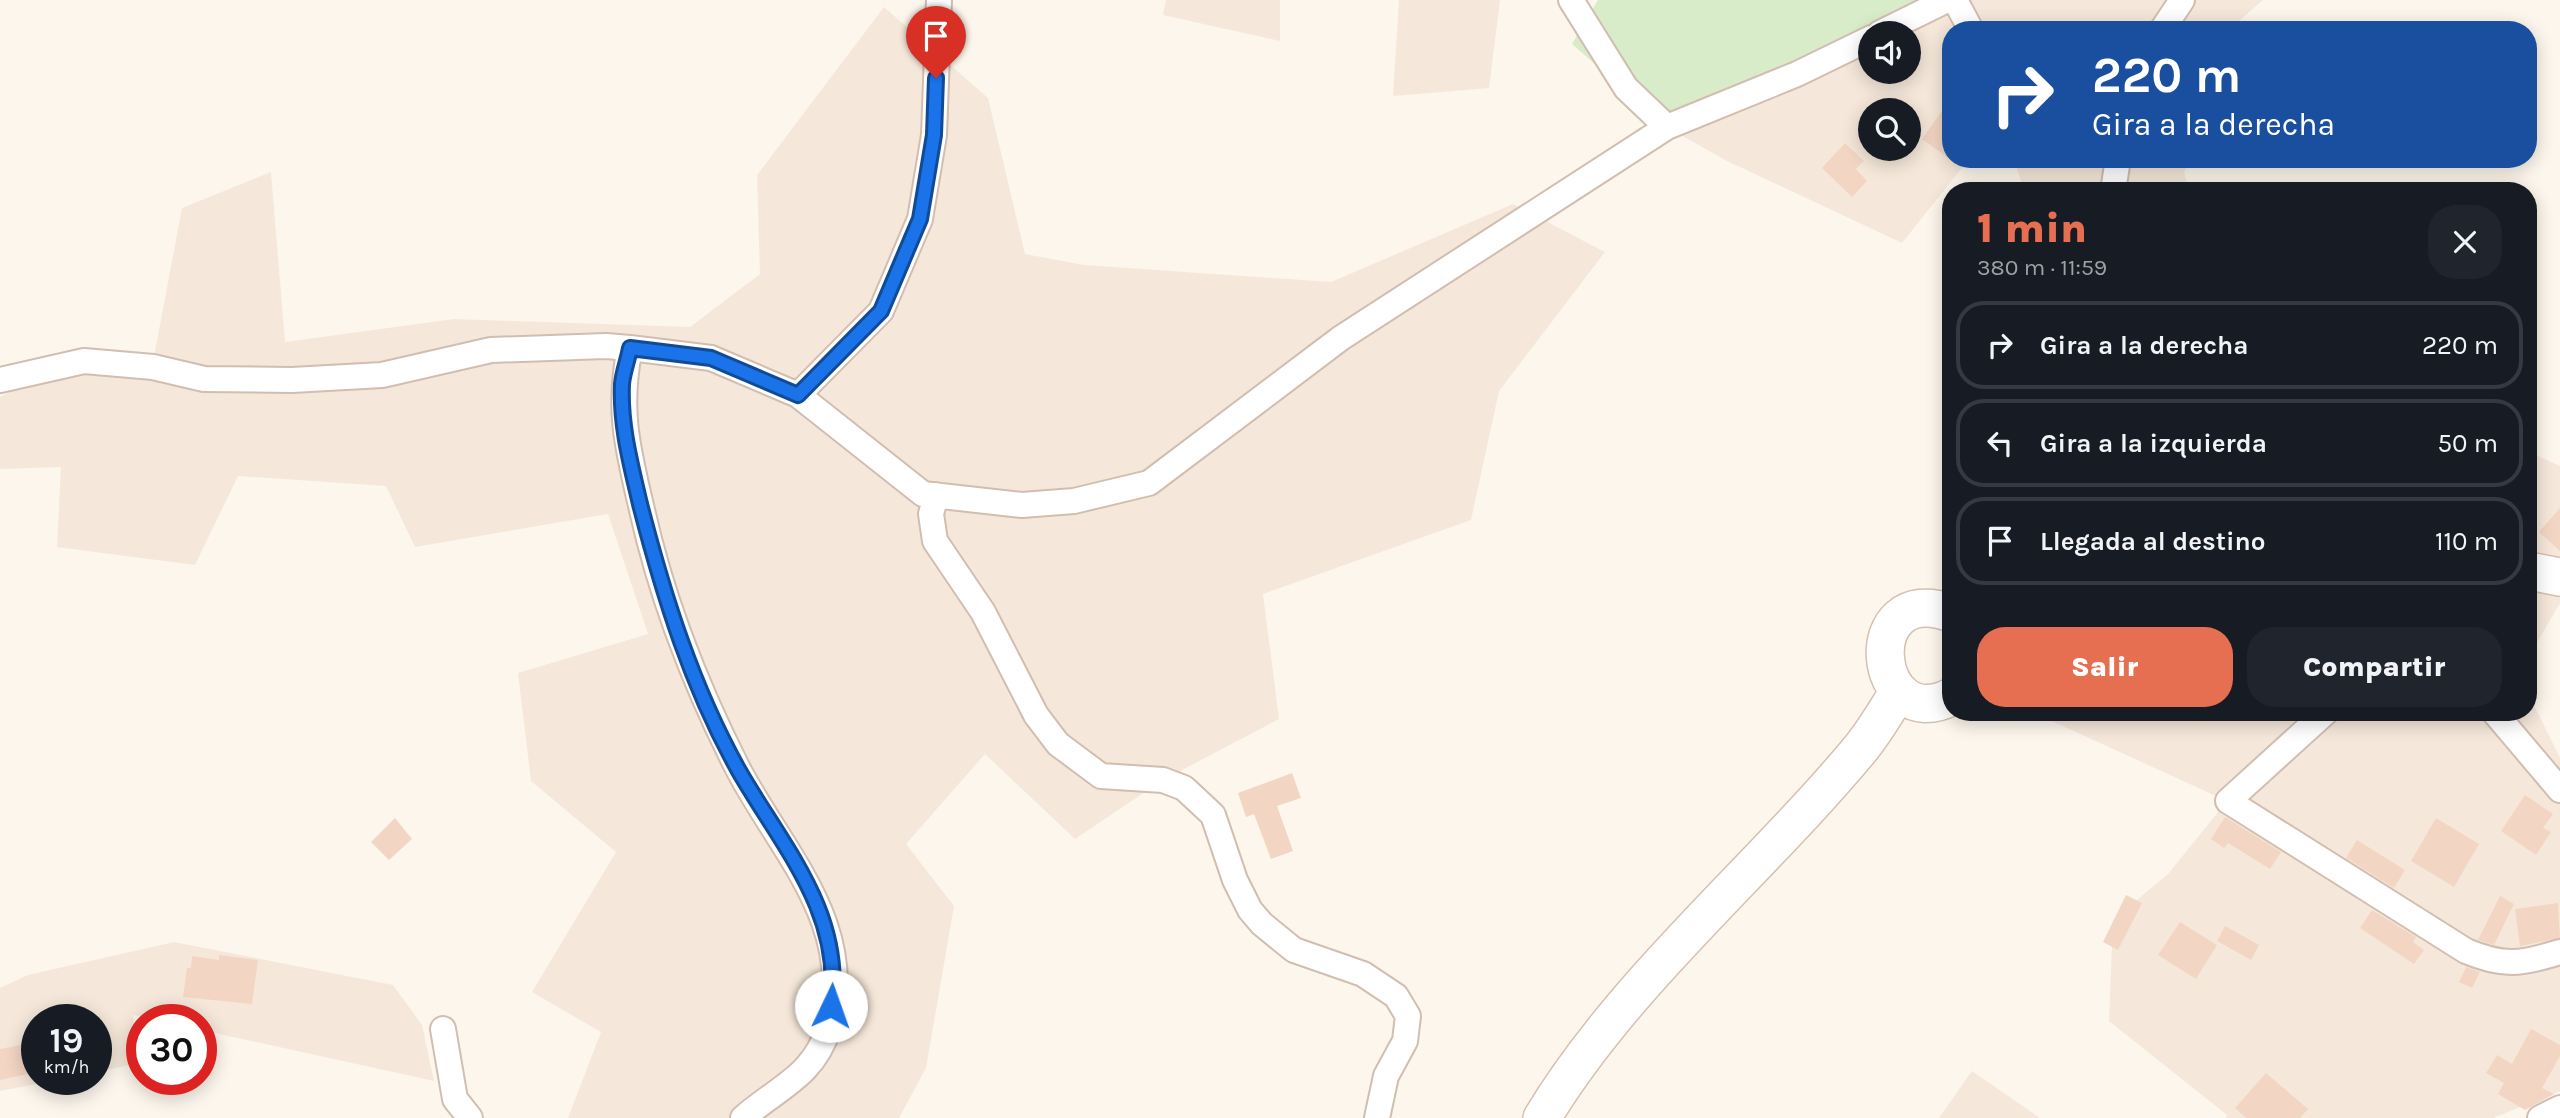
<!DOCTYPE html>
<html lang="es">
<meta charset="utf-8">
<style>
:root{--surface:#171b24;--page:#20242c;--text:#f1f3f6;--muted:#9ea1a6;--line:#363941;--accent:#e76f51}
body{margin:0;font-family:Karla,sans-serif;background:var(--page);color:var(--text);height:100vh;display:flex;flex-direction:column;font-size:26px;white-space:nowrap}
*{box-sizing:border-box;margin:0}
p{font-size:23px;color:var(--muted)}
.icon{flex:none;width:38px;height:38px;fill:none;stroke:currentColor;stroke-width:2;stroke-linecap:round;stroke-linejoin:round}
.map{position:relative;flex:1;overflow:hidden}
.panel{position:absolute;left:1942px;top:182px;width:595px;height:539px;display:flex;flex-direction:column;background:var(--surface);border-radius:28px;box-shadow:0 4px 18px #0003}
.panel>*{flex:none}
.hud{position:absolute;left:1942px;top:21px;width:595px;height:147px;border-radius:28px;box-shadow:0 4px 18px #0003;background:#1a4fa0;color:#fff;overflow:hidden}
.controls{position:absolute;left:1858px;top:21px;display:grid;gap:14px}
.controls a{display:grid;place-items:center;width:63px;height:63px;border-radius:50%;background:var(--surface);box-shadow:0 4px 18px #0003;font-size:35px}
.speed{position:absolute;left:21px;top:1004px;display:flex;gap:14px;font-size:35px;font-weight:700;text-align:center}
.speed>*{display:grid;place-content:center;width:91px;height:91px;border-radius:50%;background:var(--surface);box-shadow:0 4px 18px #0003;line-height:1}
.speed small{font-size:18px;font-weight:400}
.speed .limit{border:10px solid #d22;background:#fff;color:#111}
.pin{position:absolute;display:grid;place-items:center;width:60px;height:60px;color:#fff;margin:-72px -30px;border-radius:50% 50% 50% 0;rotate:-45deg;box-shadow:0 0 7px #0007}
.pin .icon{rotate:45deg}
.me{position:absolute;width:77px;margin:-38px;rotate:3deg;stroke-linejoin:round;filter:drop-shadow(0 0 5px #0008)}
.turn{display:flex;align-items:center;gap:24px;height:147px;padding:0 35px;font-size:32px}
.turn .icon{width:91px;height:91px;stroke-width:2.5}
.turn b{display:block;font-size:49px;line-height:60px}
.round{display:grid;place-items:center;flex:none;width:74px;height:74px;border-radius:28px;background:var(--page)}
.headline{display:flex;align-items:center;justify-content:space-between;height:119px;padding:0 35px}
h1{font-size:42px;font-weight:800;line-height:52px;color:var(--accent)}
.button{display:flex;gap:14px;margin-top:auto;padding:14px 35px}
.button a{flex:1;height:80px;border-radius:28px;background:var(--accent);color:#fff;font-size:28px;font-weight:800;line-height:80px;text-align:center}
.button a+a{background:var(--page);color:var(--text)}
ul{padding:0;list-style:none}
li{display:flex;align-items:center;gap:21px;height:88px;margin:0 14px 10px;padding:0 21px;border:4px solid var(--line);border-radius:28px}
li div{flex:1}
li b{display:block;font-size:26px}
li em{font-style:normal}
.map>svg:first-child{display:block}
</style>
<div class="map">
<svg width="2560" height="1118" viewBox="0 0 2560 1118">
<rect width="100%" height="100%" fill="#fdf6ec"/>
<path fill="#f5e8da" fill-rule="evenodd" d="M1166,0H1280V41L1163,15Z
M1399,0H1500L1489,88L1393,96Z
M1922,0H2263L2229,30H1951V159H1969L1902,243L1725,160L1667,127L1871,38V72H1909V33H1880ZM1871,110H1909V149H1871Z
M884,7L988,98L1025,254L1084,265L1331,282L1513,204L1605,252L1499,391L1471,520L1263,594L1279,719L1163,780L1075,839L985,754L906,844L954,906L926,1068L899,1118H568L601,1032L532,992L616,852L531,781L518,673L648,634L608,514L415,547L386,486L238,476L195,565L57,547L61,467L0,469V397L57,366L152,367L182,208L271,172L285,342L454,319L690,327L760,274L757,175Z
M2014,159H2194L2184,171L2188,191H2024Z
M2529,452L2560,466V603L2529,656Z
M2529,695L2560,758V1091L2493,1118H2226L2227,1115L2109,1021L2113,920L2168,874L2227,801L2032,712H2529Z
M174,942L393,985L422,1025L434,1081L201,1030V1020H159L133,1015L140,1063L96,1072V1020H37V1080H57L0,1091V988L28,975Z
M1972,1071L2040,1118H1939Z"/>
<path fill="#d8ecc9" d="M1598,0H1922L1929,9L1667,127L1572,44Z"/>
<path fill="#f3d5c3" d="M1951,98V160L1922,139Z
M1845,143L1864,161L1856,169L1867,181L1852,197L1822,168Z
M2560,508V551L2539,532Z
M1292,773L1301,798L1277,806L1293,851L1271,859L1254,814L1246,817L1238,793Z
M2525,795L2553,814L2543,828L2551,832L2536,855L2501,831Z
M2225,817L2281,852L2270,869L2228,843L2224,848L2211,839Z
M395,818L412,839L389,860L371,842Z
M2436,818L2479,844L2454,887L2411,861Z
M2357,840L2405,870L2394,888L2346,858Z
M2126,895L2142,903L2118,950L2103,942Z
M2500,896L2514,904L2494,945L2478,940Z
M2558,903L2560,938L2520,946L2515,909Z
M2372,910L2416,937L2413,942L2424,950L2414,964L2360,928Z
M2180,922L2217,945L2196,979L2158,955Z
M2225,926L2259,945L2251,960L2217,941Z
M219,955L258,960L252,1004L183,997L187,968H191L192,956L219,960Z
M2466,967L2480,972L2472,988L2459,982Z
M2531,1029L2560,1045V1056L2542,1088L2554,1094L2525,1110L2498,1094L2504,1083L2486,1073L2497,1055L2512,1064Z
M37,1042V1072L0,1080V1049Z
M2266,1073L2308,1109L2300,1118H2246L2235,1108Z"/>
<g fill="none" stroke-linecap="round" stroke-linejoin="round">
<defs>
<path id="street" d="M1571,0L1626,88L1667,127
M1955,0L1971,30
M2162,30L2182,0
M1880,33L1947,0
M2113,191L2118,159
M630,348C617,410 628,450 642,510C662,600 695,684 737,767C780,851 859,925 828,1029C814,1076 777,1088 743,1118
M0,380L84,361L153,367L204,379L292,380L382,375L491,350L606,346L630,348L711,358L798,395L923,494L1022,505L1074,501L1149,483L1341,338L1667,127L1797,74L1871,38
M798,395L881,311L920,219L934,135L939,0
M936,495L931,514L935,541L983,612L1036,715L1058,744L1101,776L1163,780L1184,788L1213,815L1235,880L1250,910L1262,924L1294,950L1363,974L1396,996L1408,1016L1405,1041L1386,1076L1377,1118
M2326,712L2228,801L2466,951C2504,967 2521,964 2560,952
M2494,712L2560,790
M443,1029L455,1099L470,1118
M2540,1118L2560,1108"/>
<path id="secondary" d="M2529,571L2560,577
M1951,613C1855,579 1872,737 1951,697
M1542,1118C1624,982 1759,871 1861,748C1875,731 1887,710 1899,691"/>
</defs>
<use href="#street" stroke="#d1beb0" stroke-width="28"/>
<use href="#secondary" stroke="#d6c0b0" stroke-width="40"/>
<use href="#street" stroke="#fff" stroke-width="24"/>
<use href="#secondary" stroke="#fff" stroke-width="37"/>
</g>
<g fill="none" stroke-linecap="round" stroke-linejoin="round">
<defs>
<path id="route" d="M831,1006C844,913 782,846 739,771C692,687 664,597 640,504C631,465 620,425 622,384C623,372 628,360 630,348L711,358L798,395L881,311L920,219L934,135L936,78"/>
</defs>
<use href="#route" stroke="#114b97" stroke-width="18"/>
<use href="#route" stroke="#1a73e8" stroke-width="12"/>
</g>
</svg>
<div class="controls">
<a><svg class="icon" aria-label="sound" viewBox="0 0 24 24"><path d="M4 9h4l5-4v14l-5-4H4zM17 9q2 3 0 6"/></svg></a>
<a><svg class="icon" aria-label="search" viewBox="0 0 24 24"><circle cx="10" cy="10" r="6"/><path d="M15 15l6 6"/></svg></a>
</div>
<div class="speed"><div>19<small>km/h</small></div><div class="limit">30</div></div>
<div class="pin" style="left:936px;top:78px;background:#d93025"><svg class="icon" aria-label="arrive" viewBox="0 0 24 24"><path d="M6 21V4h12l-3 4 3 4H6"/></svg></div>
<svg class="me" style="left:831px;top:1006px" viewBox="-20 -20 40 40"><circle r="19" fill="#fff"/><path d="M0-13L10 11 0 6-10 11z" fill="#1a73e8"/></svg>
<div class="hud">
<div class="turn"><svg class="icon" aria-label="right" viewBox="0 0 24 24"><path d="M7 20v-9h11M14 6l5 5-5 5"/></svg><div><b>220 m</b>Gira a la derecha</div></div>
</div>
<section class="panel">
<div class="headline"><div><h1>1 min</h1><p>380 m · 11:59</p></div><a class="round"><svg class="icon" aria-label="close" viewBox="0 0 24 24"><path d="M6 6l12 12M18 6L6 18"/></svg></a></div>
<ul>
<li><svg class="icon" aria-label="right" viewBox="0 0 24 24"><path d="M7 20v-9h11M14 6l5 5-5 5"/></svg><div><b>Gira a la derecha</b></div><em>220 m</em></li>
<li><svg class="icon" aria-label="left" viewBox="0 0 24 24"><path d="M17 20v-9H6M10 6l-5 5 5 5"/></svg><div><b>Gira a la izquierda</b></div><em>50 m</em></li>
<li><svg class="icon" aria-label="arrive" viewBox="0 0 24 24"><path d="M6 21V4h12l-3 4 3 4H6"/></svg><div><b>Llegada al destino</b></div><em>110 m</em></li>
</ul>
<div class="button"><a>Salir</a><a>Compartir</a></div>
</section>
</div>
